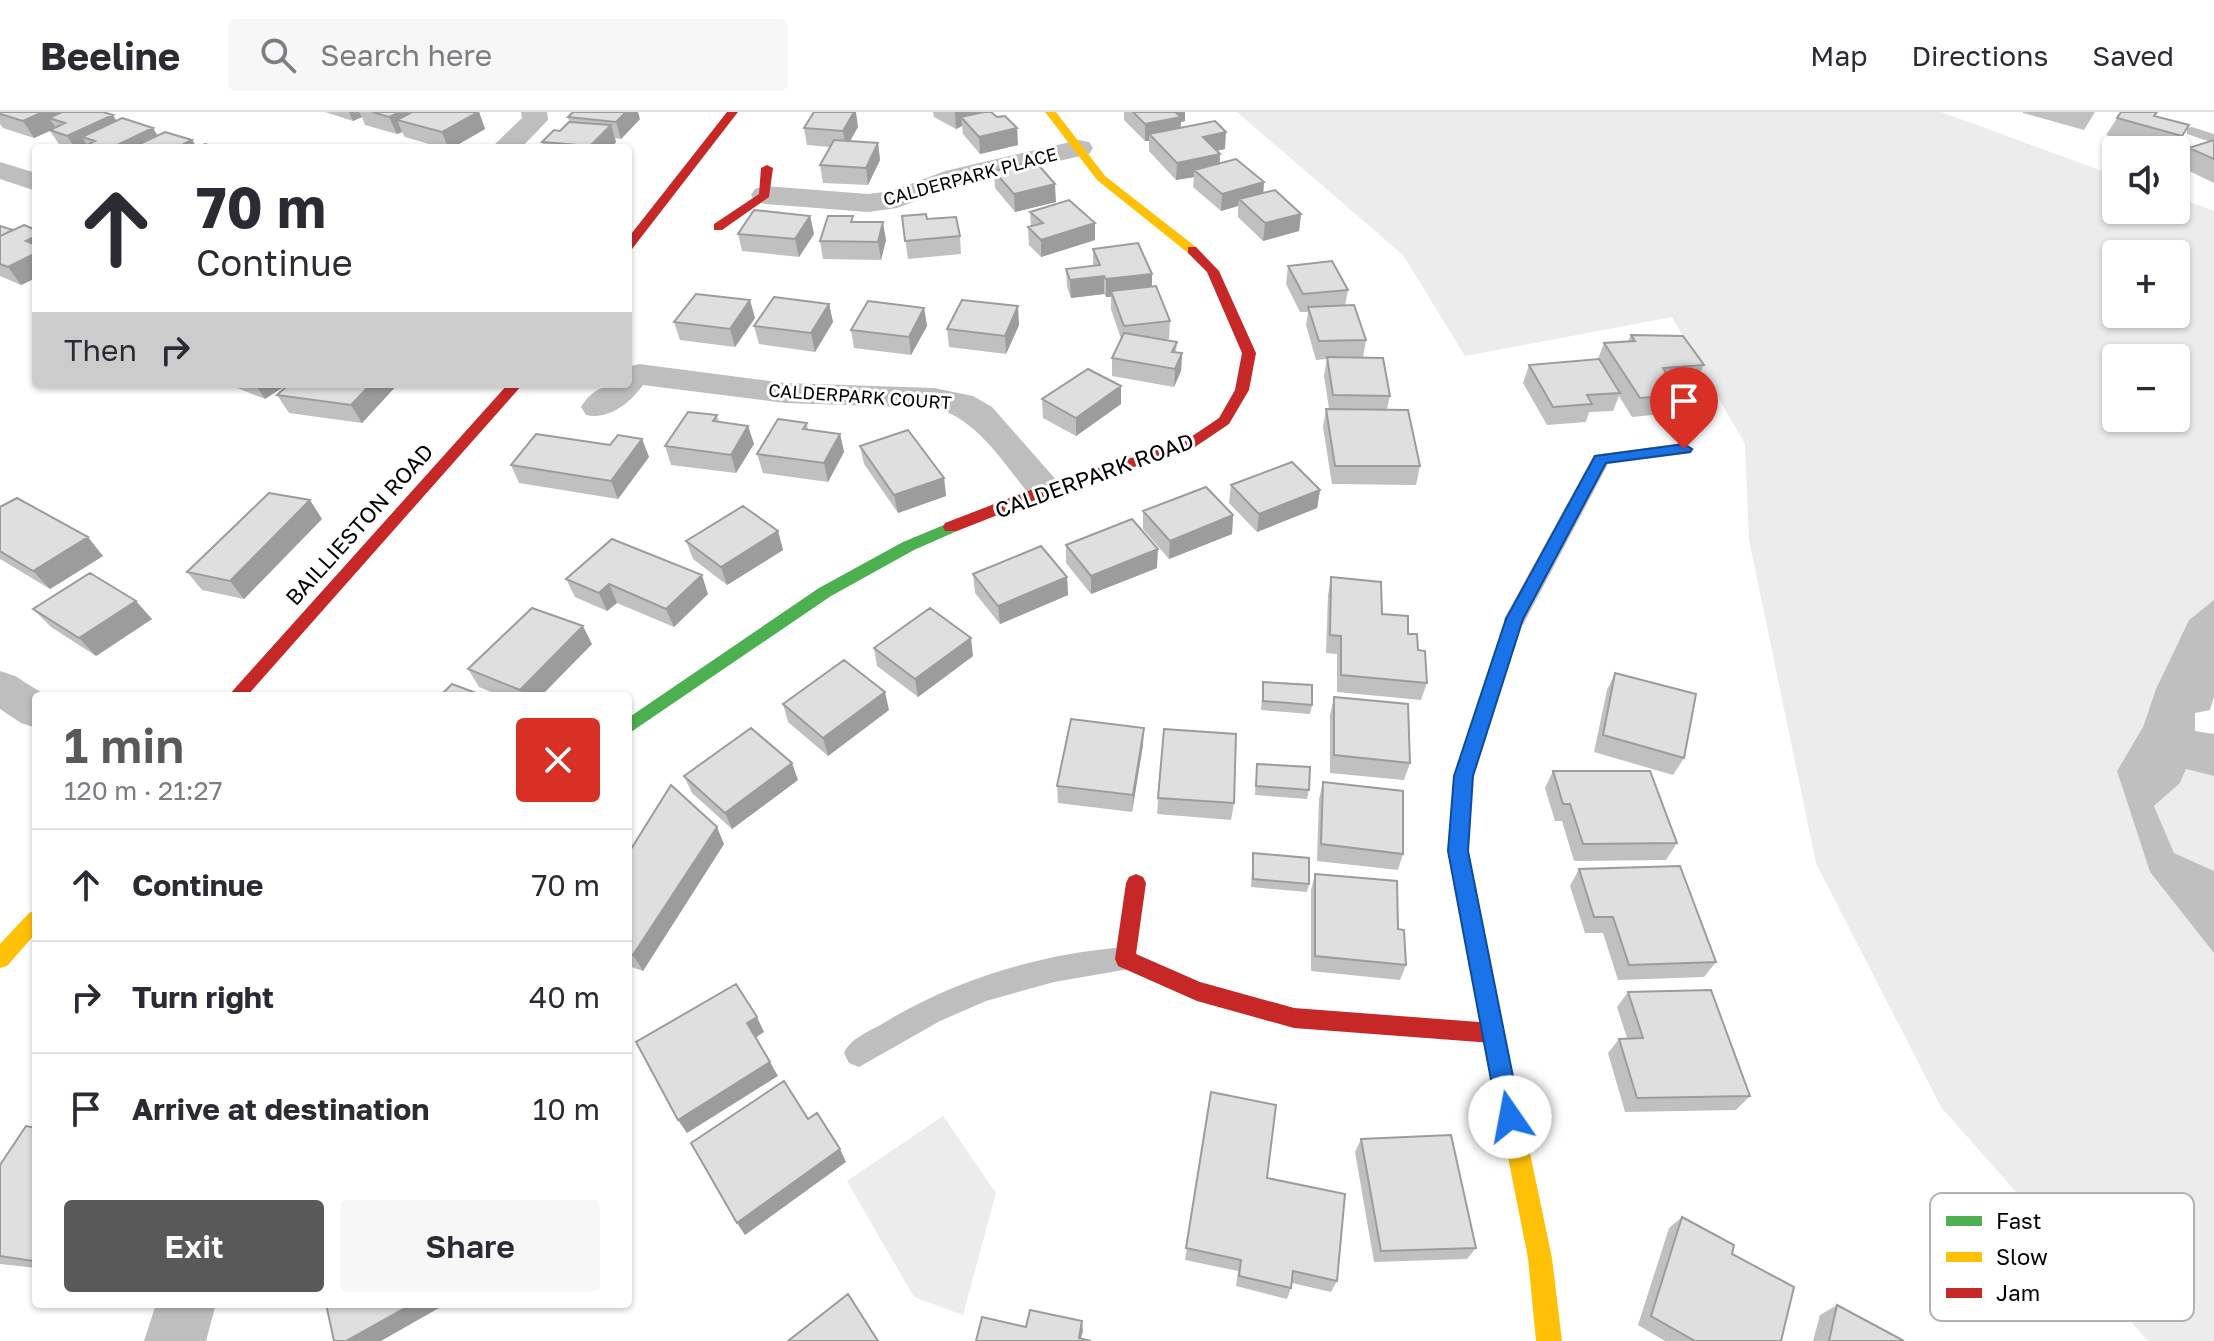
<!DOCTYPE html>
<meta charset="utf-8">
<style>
:root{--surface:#fff;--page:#f7f7f7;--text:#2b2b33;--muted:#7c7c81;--line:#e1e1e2;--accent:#595959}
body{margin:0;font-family:"Golos Text",sans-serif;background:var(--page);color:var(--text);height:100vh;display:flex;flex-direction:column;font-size:30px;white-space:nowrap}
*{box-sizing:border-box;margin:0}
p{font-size:26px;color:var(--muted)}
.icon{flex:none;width:44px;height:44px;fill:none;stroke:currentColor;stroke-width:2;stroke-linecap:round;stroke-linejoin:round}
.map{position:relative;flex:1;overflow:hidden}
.side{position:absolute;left:32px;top:580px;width:600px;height:616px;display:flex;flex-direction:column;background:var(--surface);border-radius:8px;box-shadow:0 2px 6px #0004}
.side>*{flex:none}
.hud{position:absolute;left:32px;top:32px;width:600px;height:244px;border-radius:8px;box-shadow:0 2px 6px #0004;background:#fff;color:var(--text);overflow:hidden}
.controls{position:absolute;left:2102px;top:24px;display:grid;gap:16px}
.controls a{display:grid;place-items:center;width:88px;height:88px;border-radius:8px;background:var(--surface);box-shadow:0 2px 6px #0004;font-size:40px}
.pin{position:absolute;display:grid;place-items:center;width:68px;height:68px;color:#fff;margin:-82px -34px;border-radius:50% 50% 50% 0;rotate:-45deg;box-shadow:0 0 8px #0007}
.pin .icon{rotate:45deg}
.me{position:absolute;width:88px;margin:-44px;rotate:348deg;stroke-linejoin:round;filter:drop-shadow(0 0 6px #0008)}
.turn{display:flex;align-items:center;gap:28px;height:168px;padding:0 32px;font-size:36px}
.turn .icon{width:104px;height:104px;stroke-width:2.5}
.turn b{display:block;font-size:56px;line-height:68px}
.then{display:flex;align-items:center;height:76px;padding:0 32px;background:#0003;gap:16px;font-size:30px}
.round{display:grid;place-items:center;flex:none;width:84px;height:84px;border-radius:8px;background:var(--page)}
.summary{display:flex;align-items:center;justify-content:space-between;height:136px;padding:0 32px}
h1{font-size:48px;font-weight:600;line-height:60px;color:var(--accent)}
.primary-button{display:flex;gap:16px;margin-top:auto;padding:16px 32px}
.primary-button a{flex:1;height:92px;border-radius:8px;background:var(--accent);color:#fff;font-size:32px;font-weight:600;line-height:92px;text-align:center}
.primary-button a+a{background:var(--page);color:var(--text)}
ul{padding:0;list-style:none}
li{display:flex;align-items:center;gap:24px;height:112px;padding:0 32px;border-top:2px solid var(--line)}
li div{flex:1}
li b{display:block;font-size:30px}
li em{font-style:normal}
header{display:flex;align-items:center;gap:48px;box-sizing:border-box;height:112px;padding:0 40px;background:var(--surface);border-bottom:2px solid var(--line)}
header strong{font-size:38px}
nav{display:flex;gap:44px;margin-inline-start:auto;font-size:28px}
.search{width:560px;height:72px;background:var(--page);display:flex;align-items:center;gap:20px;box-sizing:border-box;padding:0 28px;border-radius:8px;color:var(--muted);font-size:30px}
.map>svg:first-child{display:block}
</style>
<header>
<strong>Beeline</strong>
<div class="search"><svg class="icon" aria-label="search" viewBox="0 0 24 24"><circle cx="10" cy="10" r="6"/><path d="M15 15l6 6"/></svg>Search here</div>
<nav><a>Map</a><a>Directions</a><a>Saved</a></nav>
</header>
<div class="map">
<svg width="2214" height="1229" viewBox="0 0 2214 1229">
<rect width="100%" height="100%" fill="#fff"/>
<path fill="#ececec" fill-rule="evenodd" d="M1237,0H1941L2116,64V98H2176V85L2214,99V488L2189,508L2156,577L2143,615L2117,659L2150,760L2214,841V1229H2148L1941,995L1816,751L1749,428L1745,332L1672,205L1465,244L1403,143ZM2116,142H2176V202H2116ZM2116,246H2176V306H2116Z
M2186,657L2214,664V759L2174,741L2154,694L2180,671Z
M943,1004L996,1081L963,1203L914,1185L847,1069Z"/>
<path fill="#bfbfbf" d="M2214,488V585L2210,598L2195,601V619L2214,622V664L2186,657L2180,671L2154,694L2174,741L2214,759V841L2150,760L2117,659L2143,615L2156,577L2189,508Z"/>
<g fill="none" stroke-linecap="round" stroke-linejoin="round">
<path fill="#bebebe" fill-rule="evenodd" d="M2192,15L2214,22V31L2187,22V16Z
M1684,331L1694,337L1691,341L1608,352L1523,513H1507L1504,507L1594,343Z
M1125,835L1135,838L1139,847L1135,856L1054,870L986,889L940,909L859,955L849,951L844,941C851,926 868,920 882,912C955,867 1040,842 1125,835Z"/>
<path fill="#bebebe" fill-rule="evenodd" d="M521,0H547L548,8L521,36H491L522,6Z
M1079,28L1089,30L1093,36L1089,42L964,71L897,96L868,100L765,92L755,89L751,83L755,77L765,74L868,82L892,79L945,59Z
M0,50L36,61V79L0,67Z
M639,252L785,271L934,276L973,284L992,295L1065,378L1059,387L1046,390L1033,387C1006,355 977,305 934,296L785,291L643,273C630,291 609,308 586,303L581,295C593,276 606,272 628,272V255Z
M0,559L15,564L47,584H36V616L21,611L0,597Z
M156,1192H216L206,1229H144Z"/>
<path fill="#4caf50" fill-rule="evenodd" d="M951,410L957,411L959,415L957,419L914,438L831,484L628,622V606L819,476L903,430Z
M1515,501L1523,507L1472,664L1468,739L1482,813L1479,819L1472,822L1465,819L1462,813L1448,739L1454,664L1507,507Z"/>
<path fill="#ffc107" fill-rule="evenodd" d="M1045,0H1056L1105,64L1196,135V141H1188L1097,68Z
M36,798V821L7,854L0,856V832L29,801Z
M1472,804L1479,807L1482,813L1552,1146L1562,1229H1536L1528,1146L1462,813L1465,807Z"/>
<path fill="#c62828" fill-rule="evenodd" d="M727,0H738L632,137L628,138V126Z
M767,53L773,56L769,85L722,118H714V112L759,82L761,56Z
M1188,135H1196L1219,159L1256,241L1249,278L1229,312L1195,335L1051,382L957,419H945L943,415L945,411L1041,374L1185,329L1219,306L1235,278L1242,241L1207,160L1188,141Z
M508,272H523L247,584H228Z
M1136,762L1143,765L1146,771L1136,842L1200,870L1294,896L1492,911L1500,914L1503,921L1500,928L1492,931L1294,916L1197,889L1118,854L1115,847L1126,771L1129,765Z"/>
</g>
<path fill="#c0c0c0" d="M0,0L117,9L153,16L157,23L192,28L197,36H63L61,35L50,19L34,26L3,16L0,12Z
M325,0H479L485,17L452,36H443L405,25L402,20L397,22L365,13L362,5L353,9Z
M933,0H991L997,5L1017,16L1018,33L980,42L963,22L962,14L956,17L934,5Z
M1124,0H1185V9L1181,10L1180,16L1225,37L1217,39L1220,42V51L1263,81L1301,102L1299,119L1263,129L1238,105V94L1221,99L1193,75L1194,65L1176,68L1149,39V29H1145L1124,8Z
M2023,0H2095L2084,18L2023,1Z
M2121,0L2154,4L2189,13L2173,38H2159L2106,23Z
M568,5L640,7L621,27L615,26L616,30L611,36H545L542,30L560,19L569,10Z
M858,15L850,29L878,31L880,48L868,73L823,71L820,53L830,35L807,33L804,16Z
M2214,28V71L2177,53L2189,36Z
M994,59L1056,90L1015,100L995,76Z
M1030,100L1095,128L1041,145L1029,133L1028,115L1031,114Z
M810,104L814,122L799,145L742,139L738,122Z
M902,104L927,107L960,124L961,142L908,147Z
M854,110L886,128L881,148L823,147L820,129Z
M0,114L13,118H36V166L21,173L0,164Z
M1093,137L1152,174L1170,209L1169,227H1163L1177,230L1176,240L1182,241L1181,259L1174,275L1112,264V246L1121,227L1111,197V185H1106L1104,182L1071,186L1067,175L1066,157L1093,154Z
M1288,154L1348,178L1345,194L1366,228L1363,246L1390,284L1387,297L1420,354L1416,373L1332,372L1323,315L1326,297H1329L1324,263L1327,247L1316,248L1306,213L1308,200H1300L1286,172Z
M829,192L833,210L815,240L759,232L754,214Z
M924,196L927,214L911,243L854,236L851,218Z
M755,206L735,235L680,228L674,210Z
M1019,213L1006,242L949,235L947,217Z
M1631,223L1704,253L1696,271L1674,273L1681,283L1673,301L1632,305L1619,284L1613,299L1589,300L1586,310L1547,313L1523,271L1529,253L1598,247L1604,231L1628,229Z
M227,272H288L265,287Z
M289,272H398L362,311L289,301L277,283Z
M1121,274V292L1076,324L1043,306L1042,287Z
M717,303L719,310L748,314L754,332L736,361L671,353L665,334Z
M807,311L808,318L840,322L844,340L828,370L763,361L757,342Z
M642,327L649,345L618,387L519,371L511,353Z
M860,334L944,366L946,384L898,401L864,352Z
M1231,373L1320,378L1317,396L1257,420L1229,391Z
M0,395L103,444L50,477L0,447Z
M1143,399L1233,403L1232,422L1169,447L1143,417Z
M322,407L244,487L202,478L187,460Z
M778,419L783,438L727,473L693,447L686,429Z
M1066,433L1157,456L1091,482L1066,451Z
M973,462L1067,465L1068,483L1000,512L975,481Z
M1331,465L1408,522L1418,538L1427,571L1421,588L1337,580V542L1326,541L1328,483Z
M566,467L708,482L674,515L617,491L607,499L575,485Z
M33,497L152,507L96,544L51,515Z
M592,532L541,584H501L479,575L468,557Z
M874,536L973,544L918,585L877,554Z
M1615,561L1684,646L1673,663L1594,640L1607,578Z
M1263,570L1312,593L1310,602L1261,598Z
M1334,585L1410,651L1404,668L1330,661V603Z
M783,592L889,598L828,644L788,610Z
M1164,617L1234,691L1231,708L1157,702Z
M1143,633L1132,700L1058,691L1057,674Z
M1257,652L1309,678L1307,687L1255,683Z
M1553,659L1677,731L1666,748L1574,749L1562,709H1555L1545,676Z
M684,664L798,668L732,717L692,681Z
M1323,670L1403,742L1398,758L1317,749L1319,687Z
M724,732L643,859L628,854V736Z
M1253,741L1309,772L1307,780L1251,775Z
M1579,757L1716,850L1704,865L1618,868L1603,821H1585L1570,774Z
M1315,762L1406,853L1400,868L1311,859V778Z
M1628,880L1750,984L1736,998L1625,1000L1608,941L1619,927L1627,926L1617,895Z
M1211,980L1337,1169L1331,1180L1292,1171L1291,1176L1287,1187L1236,1174L1238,1159L1185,1148Z
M36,1016V1156L0,1152V1053Z
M1361,1027L1476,1136L1467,1147L1374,1150L1355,1040Z
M1682,1105L1732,1142L1781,1229H1665L1638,1213L1669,1116Z
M1837,1193L1904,1229H1813L1820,1203Z"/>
<path fill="#9c9c9c" d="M43,0H74L49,6L56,16L34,26L23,9Z
M349,0H359L362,5L353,9Z
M400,0H428L397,8L402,20L397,22L389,5Z
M479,0L485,17L452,36H448L442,20Z
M626,0H638L640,7L621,27L616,10Z
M854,0H856L858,15L846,36L843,19Z
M955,0H989L961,5L962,14L956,17Z
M1171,0H1185V9L1181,10L1180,22H1149V29H1145V12Z
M113,3L123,20L95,29L82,25L89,36H75L67,24Z
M611,13L616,30L611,36H591L590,34Z
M153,16L163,33L158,36H111Z
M1017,16L1018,33L980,42L979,25Z
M1226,20L1225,37L1202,42L1203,25Z
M192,28L197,36H176Z
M878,31L880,48L868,73L866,56Z
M1220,42L1219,59L1194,58V65L1176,68L1177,51Z
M1264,70L1263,88L1239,87L1238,94L1221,99L1222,82Z
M1055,72L1056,90L1015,100L1014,82Z
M1301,102L1299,119L1263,129L1265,111Z
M810,104L814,122L799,145L795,127Z
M883,110L886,128L881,148L878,130Z
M1095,111V128L1041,145V128Z
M36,124V166L21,173L8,155L26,129Z
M1152,162V180L1111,179V185H1106V167Z
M1104,164V182L1071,186L1070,168Z
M750,188L755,206L735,235L730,217Z
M829,192L833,210L815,240L811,221Z
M1018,194L1019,213L1006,242L1005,224Z
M924,196L927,214L911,243L909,225Z
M1182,241L1181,259L1174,275L1175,257Z
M255,272H288L265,287Z
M371,272H398L362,311L351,293Z
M1121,274V292L1076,324V306Z
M748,314L754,332L736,361L731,343Z
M840,322L844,340L828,370L824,351Z
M642,327L649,345L618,387L611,369Z
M944,366L946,384L898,401L894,383Z
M1320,378L1317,396L1257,420L1259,402Z
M310,388L322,407L244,487L230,469Z
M1233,403L1232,422L1169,447L1170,429Z
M778,419L783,438L727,473L721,455Z
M88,425L103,444L50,477L33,459Z
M1158,437L1157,456L1091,482V464Z
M702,463L708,482L674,515L666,497Z
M1067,465L1068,483L1000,512L998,494Z
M609,472L617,491L607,499L599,481Z
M136,489L152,507L96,544L79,526Z
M583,514L592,532L541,584H524L520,578Z
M971,526L973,544L918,585L915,567Z
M885,580L889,598L828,644L823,626Z
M1144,616L1143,633L1132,700L1133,683Z
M792,651L798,668L732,717L725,701Z
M717,715L724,732L643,859L633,843Z
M757,905L764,920L755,926L747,911Z
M770,950L778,964L687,1021L678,1008Z
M840,1037L846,1050L745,1123L737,1111Z
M412,1192H446L381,1229H346Z
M1082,1209L1083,1219L1080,1229L1079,1226Z"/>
<path fill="#dfdfdf" stroke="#9c9c9c" stroke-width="2" d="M0,0H43L23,9L0,2Z
M62,0H103L113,3L67,24L50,18L65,11L49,6Z
M372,0H400L389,5Z
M412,0H478L442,20L397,8Z
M573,0H626L616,10L568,5Z
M814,0H854L843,19L804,16Z
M984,0H991L997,5L1005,4L1017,16L979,25L961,5Z
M1133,0H1175L1181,5L1145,12Z
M2121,0H2157L2154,4L2189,13L2182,24L2117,6Z
M122,6L153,16L111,36H101L89,32L95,29L82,25Z
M1215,9L1226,20L1203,25L1220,42L1177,51L1149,22Z
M569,10L611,13L590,34L542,30L554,18L560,19Z
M165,20L192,28L176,36H131Z
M834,28L878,31L866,56L820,53Z
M2214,28V47L2189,36Z
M205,32L218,36H197Z
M1236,47L1264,70L1222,82L1194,58Z
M1035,49L1055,72L1014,82L994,59Z
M1275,78L1301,102L1265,111L1239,87Z
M1069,88L1095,111L1041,128L1028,115L1043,111L1030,100Z
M754,98L810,104L795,127L738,122Z
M926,102L927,107L956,105L960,124L905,129L902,104Z
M828,104H853L851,110H883L878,130L820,129Z
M24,113L36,118V124L26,129L36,133V141L8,155L0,152V124Z
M0,114L13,118L0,124Z
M1138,131L1152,162L1106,167L1104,164L1070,168L1066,157L1100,153L1093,137Z
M1332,149L1348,178L1303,182L1288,154Z
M1156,174L1170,209L1124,214L1111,179Z
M696,182L750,188L730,217L674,210Z
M774,185L829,192L811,221L754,214Z
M962,188L1018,194L1005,224L947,217Z
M868,189L924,196L909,225L851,218Z
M1354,193L1366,228L1319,229L1308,195Z
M1124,221L1177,230L1172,240L1182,241L1175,257L1112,246Z
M1631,223L1683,224L1704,253L1663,256L1681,283L1640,286L1604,231L1635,229Z
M1327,245L1383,246L1390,284L1333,283Z
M1599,247L1620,281L1587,283L1592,292L1553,295L1529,253Z
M1088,257L1121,274L1076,306L1042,287Z
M289,272H371L351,293L277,283Z
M1326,297L1408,298L1420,354H1335Z
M688,300L717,303L713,309L748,314L731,343L665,334Z
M778,307L807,311L803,317L840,322L824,351L757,342Z
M908,318L944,366L894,383L860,334Z
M536,322L610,333L618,323L642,327L611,369L511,353Z
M1292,350L1320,378L1259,402L1231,373Z
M1206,375L1233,403L1170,429L1143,399Z
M269,381L310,388L230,469L187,460Z
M17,386L88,425L33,459L0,439V395Z
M743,394L778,419L721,455L686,429Z
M1132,407L1158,437L1091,464L1066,433Z
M612,427L702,463L666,497L609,472L599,481L566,467Z
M1041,434L1067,465L998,494L973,462Z
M90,461L136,489L79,526L33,497Z
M1331,465L1381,470L1382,502L1408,504V522H1417L1418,538L1425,539L1427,571L1341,563V524L1330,523Z
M532,496L583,514L520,578L468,557Z
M930,496L971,526L915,567L874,536Z
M844,548L885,580L823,626L783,592Z
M1615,561L1696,582L1684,646L1603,623Z
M1263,570L1312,573V593L1263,589Z
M452,572L484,584H440Z
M1334,585L1408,592L1410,651L1334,643Z
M1071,607L1144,616L1133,683L1057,674Z
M751,616L792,651L725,701L684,664Z
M1164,617L1236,622L1234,691L1158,686Z
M1257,652L1310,655L1309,678L1256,674Z
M1553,659H1650L1677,731L1583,732L1570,692H1563Z
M1323,670L1403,679V742L1321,732Z
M671,673L717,715L633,843L628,842V736L631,737Z
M1253,741L1309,746V772L1253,767Z
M1680,754L1716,850L1629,853L1613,805H1594L1579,757Z
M1315,762L1397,769L1398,817L1404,818L1406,853L1315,844Z
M736,872L757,905L747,911L770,950L678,1008L636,930Z
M1711,878L1750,984L1637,986L1619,927L1643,926L1628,880Z
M784,969L808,1007L817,1001L840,1037L737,1111L691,1031Z
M1211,980L1276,993L1267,1066L1345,1082L1337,1169L1293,1159L1291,1176L1239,1164L1241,1148L1186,1136Z
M26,1014L36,1016V1144L33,1149L0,1144V1053Z
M1451,1023L1476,1136L1381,1139L1361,1027Z
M1682,1105L1734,1133L1732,1142L1794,1175L1781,1229H1695L1651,1204Z
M848,1182L878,1229H788Z
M326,1192H412L346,1229H334Z
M1837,1193L1904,1229H1829Z
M1030,1198L1082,1209L1079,1226L1091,1229H976L982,1205L1026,1215Z"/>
<path fill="#1a73e8" stroke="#114b97" stroke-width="2" d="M1684,332L1692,337L1690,340L1606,351L1523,507L1473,664L1468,739L1521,1005L1518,1013L1510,1016L1501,1013L1498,1005L1448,739L1454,664L1506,507L1595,344Z"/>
<g text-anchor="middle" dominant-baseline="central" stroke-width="6" stroke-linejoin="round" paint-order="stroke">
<g font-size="18" fill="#000" stroke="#fff">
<text transform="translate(970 64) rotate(-15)">CALDERPARK PLACE</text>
<text transform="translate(860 284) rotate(4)">CALDERPARK COURT</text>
</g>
<g font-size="22" fill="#000" stroke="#fff">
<text transform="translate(1094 363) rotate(-20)">CALDERPARK ROAD</text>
<text transform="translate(359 412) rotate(-48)">BAILLIESTON ROAD</text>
</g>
</g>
<rect x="1930" y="1081" width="264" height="128" rx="12" fill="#fff" stroke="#b2b2b2" stroke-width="2"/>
<rect x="1946" y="1104" width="36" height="10" fill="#4caf50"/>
<rect x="1946" y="1140" width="36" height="10" fill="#ffc107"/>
<rect x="1946" y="1176" width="36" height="10" fill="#c62828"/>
<g font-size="22" fill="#000">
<text x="1996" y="1117">Fast</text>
<text x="1996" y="1153">Slow</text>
<text x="1996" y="1189">Jam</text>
</g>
</svg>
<div class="controls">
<a><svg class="icon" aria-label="sound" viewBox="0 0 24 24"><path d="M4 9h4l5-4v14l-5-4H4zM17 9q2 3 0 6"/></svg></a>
<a>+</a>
<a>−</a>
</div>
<div class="pin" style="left:1684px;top:337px;background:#d93025"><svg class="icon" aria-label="arrive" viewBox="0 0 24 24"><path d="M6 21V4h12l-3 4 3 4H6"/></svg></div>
<svg class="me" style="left:1510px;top:1005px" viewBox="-20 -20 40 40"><circle r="19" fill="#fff"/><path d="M0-13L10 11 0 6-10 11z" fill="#1a73e8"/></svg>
<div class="hud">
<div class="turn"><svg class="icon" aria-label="ahead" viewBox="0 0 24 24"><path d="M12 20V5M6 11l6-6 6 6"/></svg><div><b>70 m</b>Continue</div></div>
<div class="then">Then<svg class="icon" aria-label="right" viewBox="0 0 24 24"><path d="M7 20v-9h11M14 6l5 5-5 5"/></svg></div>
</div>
<section class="side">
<div class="summary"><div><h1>1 min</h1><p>120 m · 21:27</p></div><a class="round" style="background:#d93025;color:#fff"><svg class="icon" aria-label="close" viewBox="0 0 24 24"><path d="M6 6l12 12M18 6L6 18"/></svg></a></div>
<ul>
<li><svg class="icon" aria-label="ahead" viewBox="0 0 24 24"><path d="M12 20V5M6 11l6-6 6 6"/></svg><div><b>Continue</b></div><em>70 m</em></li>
<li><svg class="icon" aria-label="right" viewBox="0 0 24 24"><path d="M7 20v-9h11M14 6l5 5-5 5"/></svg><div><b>Turn right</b></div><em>40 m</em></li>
<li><svg class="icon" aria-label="arrive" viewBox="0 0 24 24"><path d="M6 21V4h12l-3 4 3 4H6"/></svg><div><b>Arrive at destination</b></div><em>10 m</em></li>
</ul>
<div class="primary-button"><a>Exit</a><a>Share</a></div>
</section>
</div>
